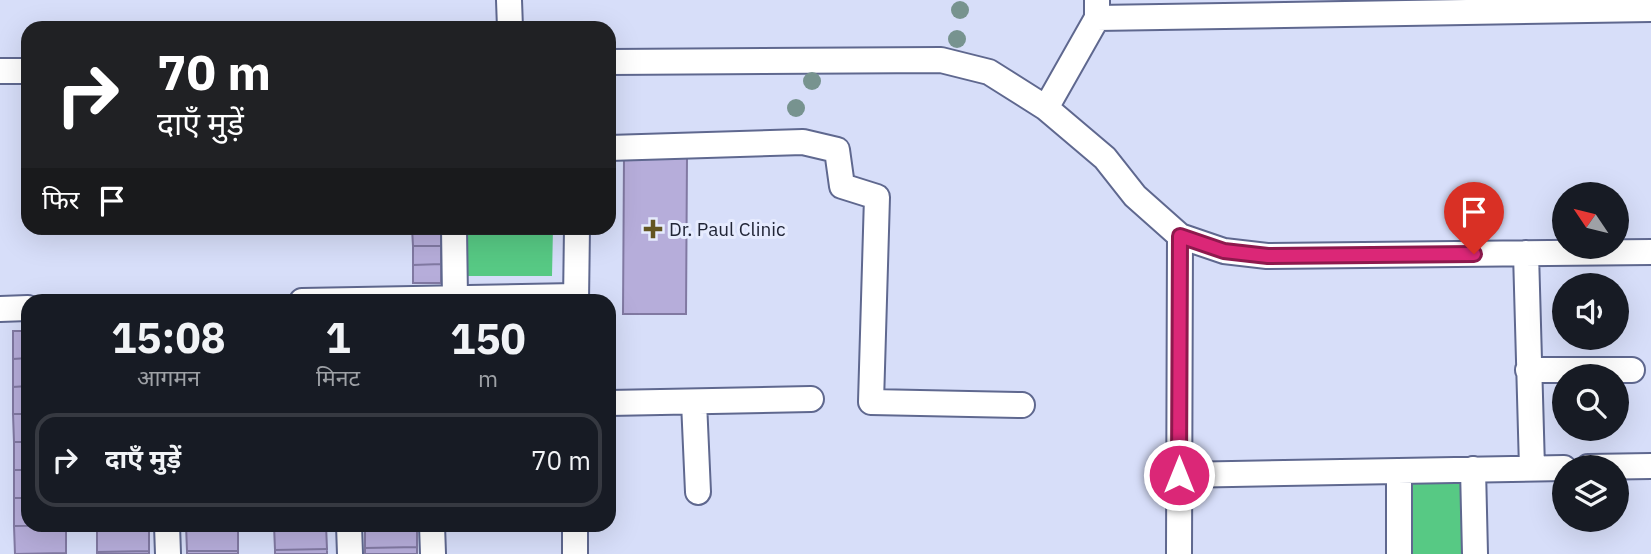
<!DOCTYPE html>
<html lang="hi">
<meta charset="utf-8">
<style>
:root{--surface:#171b24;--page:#20242c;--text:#f1f3f6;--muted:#9ea1a6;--line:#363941}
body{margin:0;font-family:"IBM Plex Sans","Noto Sans Devanagari",sans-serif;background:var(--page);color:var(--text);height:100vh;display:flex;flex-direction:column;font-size:26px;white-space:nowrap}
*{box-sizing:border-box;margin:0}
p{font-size:23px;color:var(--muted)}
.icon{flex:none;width:38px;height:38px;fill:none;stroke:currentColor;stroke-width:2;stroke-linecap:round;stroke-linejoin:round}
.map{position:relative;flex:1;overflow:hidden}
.sheet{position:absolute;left:21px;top:294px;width:595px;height:238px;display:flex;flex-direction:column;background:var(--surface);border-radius:21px;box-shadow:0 7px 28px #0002}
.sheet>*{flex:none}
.hud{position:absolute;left:21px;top:21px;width:595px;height:214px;border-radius:21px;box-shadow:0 7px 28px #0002;background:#202124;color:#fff;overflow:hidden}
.needle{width:46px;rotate:305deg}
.controls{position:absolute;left:1552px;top:182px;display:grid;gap:14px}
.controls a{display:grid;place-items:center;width:77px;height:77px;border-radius:50%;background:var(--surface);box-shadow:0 7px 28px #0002;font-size:35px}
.pin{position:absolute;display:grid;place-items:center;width:60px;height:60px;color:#fff;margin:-72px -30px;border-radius:50% 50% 50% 0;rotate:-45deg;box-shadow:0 0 7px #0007}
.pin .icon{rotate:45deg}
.me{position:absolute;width:77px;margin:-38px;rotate:0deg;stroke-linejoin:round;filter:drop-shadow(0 0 5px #0008)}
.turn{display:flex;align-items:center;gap:24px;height:147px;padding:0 21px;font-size:32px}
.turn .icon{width:91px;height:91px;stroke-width:2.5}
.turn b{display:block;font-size:49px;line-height:60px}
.then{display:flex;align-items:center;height:66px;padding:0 21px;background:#0003;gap:14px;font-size:26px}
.eta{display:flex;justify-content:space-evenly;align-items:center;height:119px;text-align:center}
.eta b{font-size:42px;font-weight:700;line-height:49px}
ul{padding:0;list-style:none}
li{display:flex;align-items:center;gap:21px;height:94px;margin:0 14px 10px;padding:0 7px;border:4px solid var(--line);border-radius:21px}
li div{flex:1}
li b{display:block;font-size:26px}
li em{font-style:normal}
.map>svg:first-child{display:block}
</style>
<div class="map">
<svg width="1651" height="554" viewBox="0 0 1651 554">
<rect width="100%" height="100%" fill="#d7def9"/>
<path fill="#57c984" d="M468,228H553L552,276H468Z
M1410,482H1462V554H1411Z"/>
<path fill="#b6adda" stroke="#8179a2" stroke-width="2" d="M624,157H687L686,314H623Z
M412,228H441V246H413Z
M413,246H441V264L413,265Z
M441,264V283H413V265Z
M13,331H28V358L13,359Z
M28,358V386L13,387V359Z
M28,386V414H13V387Z
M13,414H28V442H14Z
M14,442H28V470H14Z
M14,470H28V498H14Z
M14,498H28V525H61L14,526Z
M66,525V553L15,554L14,526Z
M97,525H149V551L97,552Z
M186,525H238V551H187Z
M274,525H326L327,549L275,550Z
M365,525H417V547L365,548Z
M417,547V554H365V548Z
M327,549V554H275V550Z
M149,551V554H97V552Z
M187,551H238V554H187Z"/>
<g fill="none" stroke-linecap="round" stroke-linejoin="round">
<defs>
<path id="minor" d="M509,0L510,28
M1097,18L1651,9
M609,62L941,60L989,72L1046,108L1105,158L1135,196L1180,236L1224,251L1267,256L1651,252
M0,71H28
M1046,108L1097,18V0
M609,148L803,142L837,150L842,186L877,197L871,402L1022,405
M454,228L455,298
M1526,253L1532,468
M302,301L576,296
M576,301L577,228
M0,309L28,308
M1528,370H1632
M694,402L698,492
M609,403L811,399
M1588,467L1651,466
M1473,469L1475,554
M1179,475L1564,468
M167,525L168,554
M349,525L350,554
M432,525L433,554
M575,554V525
M1179,554L1180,236
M1399,554V471"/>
</defs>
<use href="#minor" stroke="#5f688f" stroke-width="28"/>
<use href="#minor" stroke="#fff" stroke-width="24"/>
</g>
<g fill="#77938f">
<circle cx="960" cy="10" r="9"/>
<circle cx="957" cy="39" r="9"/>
<circle cx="812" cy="81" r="9"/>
<circle cx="796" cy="108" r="9"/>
</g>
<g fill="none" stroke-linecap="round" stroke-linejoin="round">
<defs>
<path id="route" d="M1179,475L1180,236L1224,251L1268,256L1474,254"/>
</defs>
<use href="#route" stroke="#8e194d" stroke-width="18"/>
<use href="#route" stroke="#db2777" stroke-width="12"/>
</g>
<path fill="#635522" stroke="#e6ebfe" stroke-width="2.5" d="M649.5 218.5h7v7h7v7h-7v7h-7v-7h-7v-7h7z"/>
<g text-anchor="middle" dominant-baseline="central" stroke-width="6" stroke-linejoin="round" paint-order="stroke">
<g font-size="19" fill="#212536" stroke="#e6ebfe" text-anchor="start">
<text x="669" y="229">Dr. Paul Clinic</text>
</g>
</g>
</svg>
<div class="controls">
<a><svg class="needle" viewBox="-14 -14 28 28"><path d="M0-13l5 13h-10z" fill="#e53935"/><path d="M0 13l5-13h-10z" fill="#9ea1a6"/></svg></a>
<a><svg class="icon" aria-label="sound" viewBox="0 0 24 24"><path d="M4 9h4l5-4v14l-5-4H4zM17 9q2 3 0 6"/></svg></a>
<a><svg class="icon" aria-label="search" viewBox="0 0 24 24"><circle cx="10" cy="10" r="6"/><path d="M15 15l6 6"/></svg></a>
<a><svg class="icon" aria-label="layers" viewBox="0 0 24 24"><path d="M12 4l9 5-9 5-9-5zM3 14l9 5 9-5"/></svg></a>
</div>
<div class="pin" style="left:1474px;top:254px;background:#d93025"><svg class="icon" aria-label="arrive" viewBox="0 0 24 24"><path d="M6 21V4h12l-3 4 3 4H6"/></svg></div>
<svg class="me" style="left:1179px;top:475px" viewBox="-20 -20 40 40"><circle r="17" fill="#db2777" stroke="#fff" stroke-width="3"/><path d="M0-11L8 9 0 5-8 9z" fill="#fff"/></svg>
<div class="hud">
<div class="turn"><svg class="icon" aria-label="right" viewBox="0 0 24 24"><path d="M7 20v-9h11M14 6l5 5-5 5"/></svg><div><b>70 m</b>दाएँ मुड़ें</div></div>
<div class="then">फिर<svg class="icon" aria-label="arrive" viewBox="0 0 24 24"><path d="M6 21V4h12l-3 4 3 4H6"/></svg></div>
</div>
<section class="sheet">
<div class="eta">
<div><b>15:08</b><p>आगमन</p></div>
<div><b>1</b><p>मिनट</p></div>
<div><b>150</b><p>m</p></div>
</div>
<ul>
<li><svg class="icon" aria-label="right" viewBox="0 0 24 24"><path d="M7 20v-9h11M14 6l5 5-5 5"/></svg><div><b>दाएँ मुड़ें</b></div><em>70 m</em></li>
</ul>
</section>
</div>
